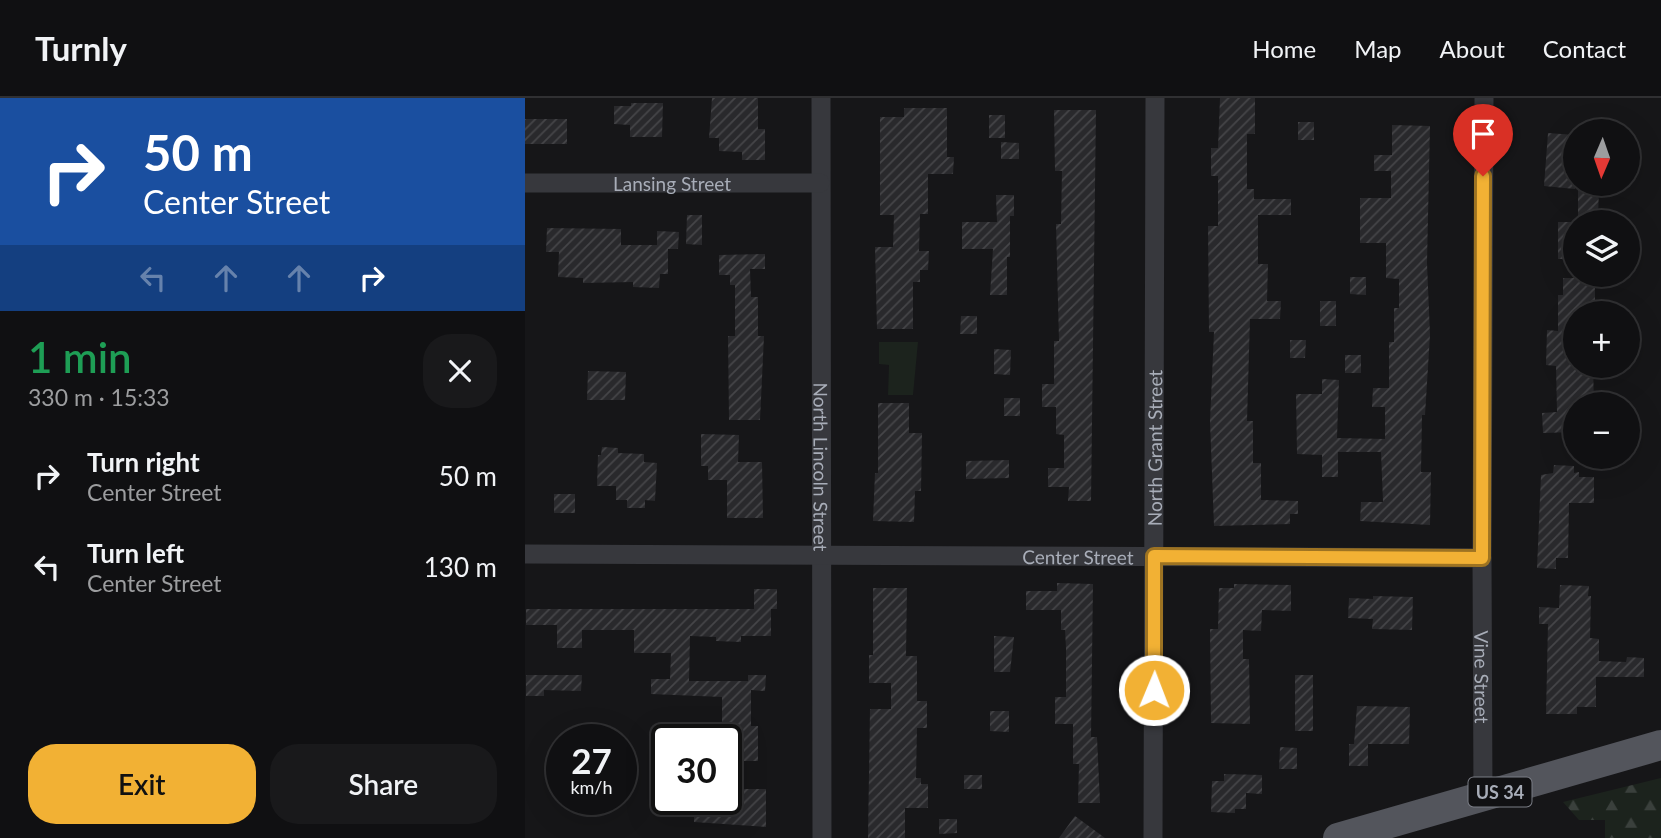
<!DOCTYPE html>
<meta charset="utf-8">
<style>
:root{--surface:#101012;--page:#19191b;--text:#f1f3f6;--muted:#9c9d9f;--line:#303032;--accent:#f2b134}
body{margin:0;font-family:Lato,sans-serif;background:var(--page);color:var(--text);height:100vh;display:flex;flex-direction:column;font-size:26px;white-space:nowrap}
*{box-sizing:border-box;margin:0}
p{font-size:23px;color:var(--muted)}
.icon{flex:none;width:38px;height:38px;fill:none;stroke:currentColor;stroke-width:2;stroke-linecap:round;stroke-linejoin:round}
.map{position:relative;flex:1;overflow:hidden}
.drawer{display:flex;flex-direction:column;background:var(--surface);width:525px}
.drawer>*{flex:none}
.top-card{background:#1a4fa0;color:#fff;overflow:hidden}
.needle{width:46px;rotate:182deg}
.fabs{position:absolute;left:1038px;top:21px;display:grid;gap:14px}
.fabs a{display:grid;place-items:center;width:77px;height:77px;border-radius:50%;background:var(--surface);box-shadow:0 7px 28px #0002,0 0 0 2px var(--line);font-size:35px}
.speed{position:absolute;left:21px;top:626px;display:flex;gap:14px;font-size:35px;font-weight:700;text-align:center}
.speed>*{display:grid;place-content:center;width:91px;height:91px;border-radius:50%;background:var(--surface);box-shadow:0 7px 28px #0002,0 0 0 2px var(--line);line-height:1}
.speed small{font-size:18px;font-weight:400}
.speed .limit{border:4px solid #111;border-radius:10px;background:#fff;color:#111}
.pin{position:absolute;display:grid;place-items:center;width:60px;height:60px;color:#fff;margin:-72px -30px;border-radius:50% 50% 50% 0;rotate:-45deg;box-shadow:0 0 7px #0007}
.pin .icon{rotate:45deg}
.me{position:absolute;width:77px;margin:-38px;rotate:1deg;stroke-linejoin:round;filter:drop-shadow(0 0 5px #0008)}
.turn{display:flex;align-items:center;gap:24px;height:147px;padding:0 28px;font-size:32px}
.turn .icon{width:91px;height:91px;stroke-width:2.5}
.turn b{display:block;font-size:49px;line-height:60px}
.lanes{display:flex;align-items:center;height:66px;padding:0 28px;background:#0003;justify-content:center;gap:35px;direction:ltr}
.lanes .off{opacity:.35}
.round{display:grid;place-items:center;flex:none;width:74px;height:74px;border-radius:28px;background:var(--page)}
.head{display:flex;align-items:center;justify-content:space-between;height:119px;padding:0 28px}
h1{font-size:42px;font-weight:600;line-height:52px;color:#1e9e55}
.cta{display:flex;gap:14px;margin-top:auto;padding:14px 28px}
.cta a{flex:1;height:80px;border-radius:28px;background:var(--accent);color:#111;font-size:28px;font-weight:600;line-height:80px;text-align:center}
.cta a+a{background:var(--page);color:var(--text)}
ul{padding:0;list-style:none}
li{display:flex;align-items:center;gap:21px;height:91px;padding:0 28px}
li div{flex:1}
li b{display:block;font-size:26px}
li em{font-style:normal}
header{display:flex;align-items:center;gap:42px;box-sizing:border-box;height:98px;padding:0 35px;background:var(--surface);border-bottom:2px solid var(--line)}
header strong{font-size:33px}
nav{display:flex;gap:38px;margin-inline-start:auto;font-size:24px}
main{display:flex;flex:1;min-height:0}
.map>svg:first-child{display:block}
</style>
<header>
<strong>Turnly</strong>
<nav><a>Home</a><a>Map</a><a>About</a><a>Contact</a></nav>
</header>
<main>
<section class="drawer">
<div class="top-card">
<div class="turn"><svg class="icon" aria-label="right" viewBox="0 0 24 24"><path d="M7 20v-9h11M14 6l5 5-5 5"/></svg><div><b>50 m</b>Center Street</div></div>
<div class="lanes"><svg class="icon off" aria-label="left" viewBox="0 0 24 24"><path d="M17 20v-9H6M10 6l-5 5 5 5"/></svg><svg class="icon off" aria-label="ahead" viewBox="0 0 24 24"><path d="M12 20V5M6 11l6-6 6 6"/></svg><svg class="icon off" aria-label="ahead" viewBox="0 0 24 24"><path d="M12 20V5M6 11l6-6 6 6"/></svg><svg class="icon" aria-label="right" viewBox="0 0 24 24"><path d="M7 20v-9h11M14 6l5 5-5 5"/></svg></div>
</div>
<div class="head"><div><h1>1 min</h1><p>330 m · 15:33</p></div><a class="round"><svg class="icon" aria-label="close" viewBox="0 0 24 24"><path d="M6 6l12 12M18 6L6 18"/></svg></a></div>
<ul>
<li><svg class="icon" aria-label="right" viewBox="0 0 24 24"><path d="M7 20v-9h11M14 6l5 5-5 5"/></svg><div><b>Turn right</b><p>Center Street</p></div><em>50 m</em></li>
<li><svg class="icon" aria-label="left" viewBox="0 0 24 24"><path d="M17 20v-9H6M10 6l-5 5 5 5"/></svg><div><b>Turn left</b><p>Center Street</p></div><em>130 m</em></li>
</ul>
<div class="cta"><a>Exit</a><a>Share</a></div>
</section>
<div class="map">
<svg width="1136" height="740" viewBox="0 0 1136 740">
<defs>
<pattern id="forest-firs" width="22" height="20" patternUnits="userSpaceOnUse" patternTransform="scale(1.75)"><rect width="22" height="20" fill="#1c231d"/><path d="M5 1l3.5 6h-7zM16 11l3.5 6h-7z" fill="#3a403c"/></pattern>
<pattern id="building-hatch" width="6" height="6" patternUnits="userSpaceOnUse" patternTransform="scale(1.75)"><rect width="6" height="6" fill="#29292c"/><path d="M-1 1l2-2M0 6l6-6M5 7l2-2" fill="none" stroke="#454548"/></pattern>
</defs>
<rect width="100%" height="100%" fill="#161618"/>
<path fill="#1c231d" d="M354,244H393L388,297H363L364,267L354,266Z"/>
<path fill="url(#forest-firs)" d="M1136,680V740H1080V722H1054L1038,704Z"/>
<path fill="url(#building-hatch)" d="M187,0H233V31H240V62H217V54L194,53V40H184Z
M695,0H730V36H722V91H729V101H766V117H733V166H743L742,203H756L755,221H725L722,323H728V365H736V402L773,403V416H765V426L689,428L685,323L689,234H684L683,128H693V78H686V50H693Z
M106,5H138L137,39H105V27L89,26V8H106Z
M379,10H422V59H429L428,76H403V116H395L394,153H404L403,172H395V184H388V231H352L350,149H368L369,117H355V19H379Z
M529,12H571L566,403H543L544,389H523V370H539V337L531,336V309H517V286H529V243H534L531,126H536L537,73H530Z
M464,17H480V40H464Z
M0,21H42V46H0Z
M773,24H789V42H773Z
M867,27L905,28L902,165L905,237L900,317H897L896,374H906L905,427L835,423L836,404H858L856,354H813V379H797V357L772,356L771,296H797V281L814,282L812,340L860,341V309H847L848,290H864V244H869V210H874V181L861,180V145H835V100H866V73H849V57H867Z
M1023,35L1050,37V91L1019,88Z
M476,44L494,45V61H476Z
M1053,86H1074L1073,124H1053Z
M471,97H489V118H485V159H482V197H465L468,151H437V124H472Z
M162,117H177V147L161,146Z
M1033,124H1050V161H1033Z
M22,130L96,131V147H132V133L154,134L153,151H143V176H135L134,190L108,189V184L58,185V180L33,179L34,154H21Z
M240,156V171H225L226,199H233V238H239L235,322H204L203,238H210V187H205V177H194V157Z
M825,179H841V197L825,196Z
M1038,180H1070V215H1050V268H1068L1069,306H1050V334L1018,335L1017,315L1032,314L1031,268L1021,267L1022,232L1033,233V197H1038Z
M795,203H811V228H795Z
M436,218H452V236H435Z
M765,242H781L780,260H765Z
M469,251L486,252L485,277L469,276Z
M820,257H836V275H820Z
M63,273L101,274L100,302H62Z
M479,300H495V318H479Z
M353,305H384V335H397L396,393H390L389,424L348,423L350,375H353Z
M176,336L214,337L213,364H237L238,420H202V382H183V368H176Z
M77,349L93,350V355L119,356V364L132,365L130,403L120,402V410H102V402H91V388H72L73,357H76Z
M484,362V380L441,381V363Z
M1029,367L1049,368V375L1054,374V379H1069V405H1044L1043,460H1031V471L1012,470L1016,377L1028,375Z
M29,396H50V415H29Z
M532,485L568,486L566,639H572L575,705H553L554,666H548V626H530V599H541V550L540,532H536V512H501V493H532Z
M709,486L766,487V513L737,512L736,533L718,532V561H724L725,626L686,625L685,531H693L694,490H709Z
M1035,487L1064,488L1063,498H1066L1065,540L1074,541V563L1101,564L1102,559L1119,560V579H1071V609H1052V616H1021L1023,526H1014V509L1034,510Z
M348,490H382L381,558H392V603H402V630H392L391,680H396V686H403V710H380V740H343L345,611H366V585H344V557H348Z
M229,491H252V511H246V538H216V544L191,543V539L165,538L164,583H223V577H241L240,593L226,592V628H233V663H201V642H197V599L126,596V581H145L146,555H109V532H57V550H32V527H1V511H229Z
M848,498L888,499L887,532L847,531L848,521L823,520L824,500L848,501Z
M469,538L489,539L485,574H469Z
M1,577H57L56,593L19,592V598H1Z
M770,577H788V633H770Z
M832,608L885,609L884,646H843V668H824V646H829Z
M465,613H484V634L465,633Z
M755,649L772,650V671H754Z
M699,676L737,677V696L721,695V711H710V715L686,714L687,683H699Z
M439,677H457V691H439Z
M211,691H241V729L169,724V706H198V702L211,701Z
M550,718L580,740H534Z
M414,721H432V735L414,736Z"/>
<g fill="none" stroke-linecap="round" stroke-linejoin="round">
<g stroke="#37383d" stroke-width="19">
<path id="s1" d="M296,0L297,740"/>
<path id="s2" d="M0,85H295"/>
<path id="s3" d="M0,456L957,460L959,0"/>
<path id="s4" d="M957,460L958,699"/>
<path id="s5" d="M628,740L630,0"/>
</g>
<path stroke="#53555c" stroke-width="30" d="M813,740L1136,647"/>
</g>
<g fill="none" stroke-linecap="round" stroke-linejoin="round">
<defs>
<path id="route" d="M629,592V458L957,460L958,78"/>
</defs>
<use href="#route" stroke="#9d7322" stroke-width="18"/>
<use href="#route" stroke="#f2b134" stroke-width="12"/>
</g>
<g text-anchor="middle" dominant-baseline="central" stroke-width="7" stroke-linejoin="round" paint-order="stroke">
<rect fill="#111113" stroke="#7b7e86" stroke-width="2" x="943.5" y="679.5" width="63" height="29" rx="5"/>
<g font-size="18" font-weight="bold" fill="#a8adb8">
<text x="975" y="694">US 34</text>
</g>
<g font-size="19" fill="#a8adb8" stroke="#111113">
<text stroke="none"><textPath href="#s2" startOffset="147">Lansing Street</textPath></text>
<text stroke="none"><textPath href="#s5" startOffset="390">North Grant Street</textPath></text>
<text stroke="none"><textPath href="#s1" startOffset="369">North Lincoln Street</textPath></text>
<text stroke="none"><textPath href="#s3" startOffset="553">Center Street</textPath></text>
<text stroke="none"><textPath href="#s4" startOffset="119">Vine Street</textPath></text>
</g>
</g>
</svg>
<div class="fabs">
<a><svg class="needle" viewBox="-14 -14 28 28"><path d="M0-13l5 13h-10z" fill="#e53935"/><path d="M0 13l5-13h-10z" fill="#9c9d9f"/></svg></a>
<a><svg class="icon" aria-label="layers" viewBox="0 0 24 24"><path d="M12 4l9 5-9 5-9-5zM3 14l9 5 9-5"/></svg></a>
<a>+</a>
<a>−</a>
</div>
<div class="speed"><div>27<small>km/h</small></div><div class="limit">30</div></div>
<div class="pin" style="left:958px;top:78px;background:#d93025"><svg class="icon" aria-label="arrive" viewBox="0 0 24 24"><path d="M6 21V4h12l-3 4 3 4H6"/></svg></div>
<svg class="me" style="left:629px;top:592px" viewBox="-20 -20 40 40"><circle r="17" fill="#f2b134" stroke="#fff" stroke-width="3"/><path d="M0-11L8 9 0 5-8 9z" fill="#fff"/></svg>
</div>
</main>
